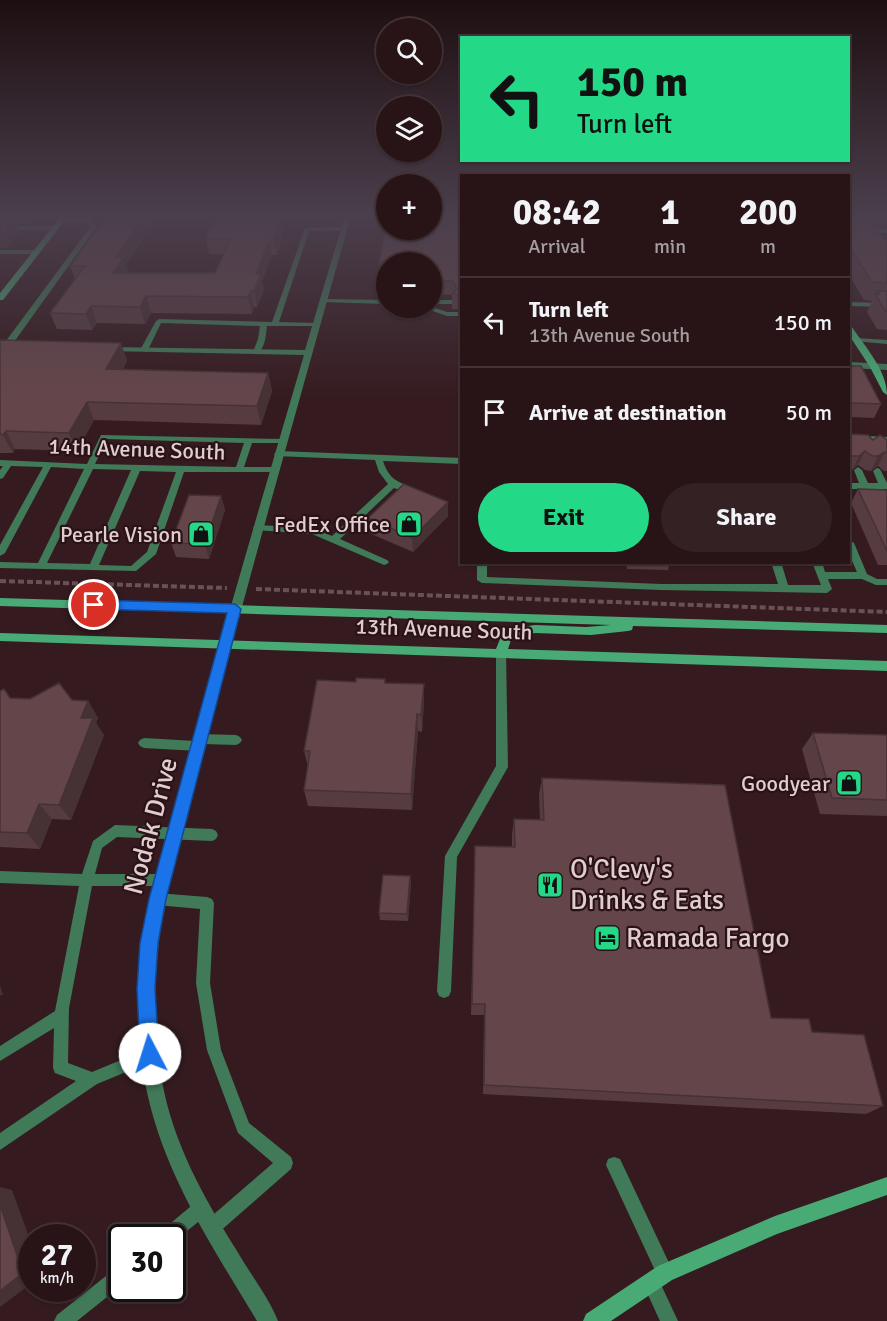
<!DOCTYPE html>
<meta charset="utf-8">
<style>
:root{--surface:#281417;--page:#342124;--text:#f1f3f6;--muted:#a59ea1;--line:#443336;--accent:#23d886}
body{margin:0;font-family:Signika,sans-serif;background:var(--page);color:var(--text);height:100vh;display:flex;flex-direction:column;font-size:22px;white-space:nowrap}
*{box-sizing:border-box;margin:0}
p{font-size:20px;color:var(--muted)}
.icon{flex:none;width:33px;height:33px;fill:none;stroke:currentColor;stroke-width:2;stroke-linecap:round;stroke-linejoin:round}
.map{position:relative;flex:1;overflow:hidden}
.details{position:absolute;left:460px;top:174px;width:390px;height:390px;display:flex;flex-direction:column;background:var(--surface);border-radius:0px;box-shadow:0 2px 4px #0004,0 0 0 2px var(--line)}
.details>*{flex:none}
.banner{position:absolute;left:460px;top:36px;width:390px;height:126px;border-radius:0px;box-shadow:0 2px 4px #0004,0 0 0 2px var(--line);background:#23d886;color:#111;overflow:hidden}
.controls{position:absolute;left:376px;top:18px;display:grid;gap:12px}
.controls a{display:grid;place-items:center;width:66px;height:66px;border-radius:50%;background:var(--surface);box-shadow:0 2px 4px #0004,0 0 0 2px var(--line);font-size:30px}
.speed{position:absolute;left:18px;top:1224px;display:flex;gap:12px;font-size:30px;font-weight:700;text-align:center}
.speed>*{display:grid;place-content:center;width:78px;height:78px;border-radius:50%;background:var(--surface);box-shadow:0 2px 4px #0004,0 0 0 2px var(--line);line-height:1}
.speed small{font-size:15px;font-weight:400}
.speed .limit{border:3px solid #111;border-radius:9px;background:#fff;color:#111}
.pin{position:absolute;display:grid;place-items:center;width:51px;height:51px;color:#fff;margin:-26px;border:3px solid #fff;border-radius:50%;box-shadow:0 2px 6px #0007}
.me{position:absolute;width:66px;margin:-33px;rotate:355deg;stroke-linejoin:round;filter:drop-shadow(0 0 4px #0008)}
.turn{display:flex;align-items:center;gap:21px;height:126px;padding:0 18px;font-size:27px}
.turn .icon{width:78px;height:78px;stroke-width:2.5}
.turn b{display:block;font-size:42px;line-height:51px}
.eta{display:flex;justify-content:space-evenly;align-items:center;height:102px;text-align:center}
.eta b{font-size:36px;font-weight:700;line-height:42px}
.action{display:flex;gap:12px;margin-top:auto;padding:12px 18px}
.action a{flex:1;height:69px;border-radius:36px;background:var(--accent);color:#111;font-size:24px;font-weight:700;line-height:69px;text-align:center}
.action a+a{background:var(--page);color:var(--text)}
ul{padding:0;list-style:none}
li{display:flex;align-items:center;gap:18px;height:90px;padding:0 18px;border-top:2px solid var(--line)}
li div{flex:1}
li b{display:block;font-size:22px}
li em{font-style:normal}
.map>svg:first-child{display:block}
</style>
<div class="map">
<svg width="887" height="1321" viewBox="0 0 887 1321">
<rect width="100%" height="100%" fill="#351b1f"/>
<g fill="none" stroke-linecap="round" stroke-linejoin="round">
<path stroke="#695255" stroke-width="4" stroke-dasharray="6 3" stroke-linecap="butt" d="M0,581L227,588
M256,589L887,612"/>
<path fill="#407a58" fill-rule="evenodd" d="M61,219H90L97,226L9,349H3V345L91,226L88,223L63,222L60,220Z
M0,226H56L59,228L56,230H0Z
M345,227L348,229L347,230L309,231L279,322L317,323L319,324V326H267C266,335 265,349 257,354L253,352L258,339L260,326L161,323L147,352L140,350L156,321L159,319L272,322L305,228Z
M849,228L887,229V233L849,232Z
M0,250H37L40,252L37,254H0Z
M324,299L387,300V304L322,302V300Z
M432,300H452L455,302L452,304H432Z
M849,302L887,303V307L849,306Z
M432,307L447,312H462V316H447L424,308Z
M856,338L887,340V344L854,341V339Z
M101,435L282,439L286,441L282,443H252L244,467H274L278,470L277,472H184L156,554L136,571L0,568V562L38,563L84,469L51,467L5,553L0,556V545L43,467L11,466L3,478L0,479V470L3,466H0V460L87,464ZM107,439L244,443L236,467L95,464ZM93,469L131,470L90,564L47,563ZM140,471L176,472L147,552L131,566L99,565Z
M849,435L887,437V441L849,439Z
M278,451L462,458V464L383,461C391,485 402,480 418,492L414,495L394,488L340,539L387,560L389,562L387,564L384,565L312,534L255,530L253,528L255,526L258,525L313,528L332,536L388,484L379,472L375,460L275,456L274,454Z
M858,467L862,470L868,483H878L873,471L877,468L880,469L887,483V489H849V483H859L854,470Z
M849,540L854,543L867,574L877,579H887V585H876L862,579H828L832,589L827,593L661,590L482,583L477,580V562H487V577L661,584H778L771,562H781L788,585H821L812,562H822L825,572H857L849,554Z
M501,648L505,649L506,652L508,767L457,857L451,991L449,996L444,998L439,996L437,991L445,856L496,766V652L497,649Z
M200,734L236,735L240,737L242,740L240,743L236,745L203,744L202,749L198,751L144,748L140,746L138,743L140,740L144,738L195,741L196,736Z
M115,825L212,829L216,831L218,835L216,839L212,841L117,837L102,848L95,874H162L167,876L168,880L167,884L162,886H92L69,1008L68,1063L92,1072L150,1048L155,1050L157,1055L155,1060L97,1084L0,1150V1133L76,1081L55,1073L53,1068L54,1028L0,1061V1046L55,1011L79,886L0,883V871L82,874L93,841Z
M157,893L207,897L212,899L214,903L210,983L221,1050L249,1123L291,1157L293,1163L291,1169L218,1233L212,1235L206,1233L204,1227L206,1221L273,1163L238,1133L207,1050L196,983L200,909L157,905L152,903L150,899L152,895Z
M614,1157L620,1159L671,1267L674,1273L671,1279L665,1282L659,1279L606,1165L608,1159Z
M202,1200L208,1202L210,1208L208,1214L172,1243V1238H158L160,1232L196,1202Z
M122,1266V1285L77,1321H54L57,1315L116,1268Z
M651,1273L657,1276L678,1321H660L642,1282L645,1276Z"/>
<path fill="#407a58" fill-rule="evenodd" d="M345,215H351C307,374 261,533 219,693C185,819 137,949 162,1081C173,1143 204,1198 237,1251C250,1274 268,1296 278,1321H257C212,1246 161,1170 145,1082C122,959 166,840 198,723C232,600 268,478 304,355L108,351L104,349L108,347L305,350Z
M849,362L887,364V370L849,368Z"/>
<path fill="#48ab75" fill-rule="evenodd" d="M62,215H69L3,300H0V293Z
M849,327H852C865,347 887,370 887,395L883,392L870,367L849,335Z
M0,598L887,625V633L633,626L632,630L628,631L591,635L535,633L511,640L508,649L887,661V671L0,641V633L496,649L502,634L515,628L535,625L586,627L611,625L0,606Z
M887,1177V1195L777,1234L672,1280L611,1321H583L586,1314L658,1266L775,1216Z"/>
</g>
<path fill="#563c40" d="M0,215H34L26,224H15L19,232L5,248H0Z
M462,215V309H452V295L432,294V262H387V276H380L379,262Z
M849,215H887V225L874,226L884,240H887V330L877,329L867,312L872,301L864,300L849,275Z
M155,220L126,265L129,273H215L224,254H209L206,238L280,220L283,235L277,255H272L262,281L264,290L257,307H254L252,314L151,313L145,324L97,323L92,330L57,329L50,313L75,279L70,266Z
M0,340L121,343L127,361L123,369L268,373L272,391L261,425L94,420L77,451L15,449L13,453H0Z
M849,366L881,404L874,418L849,417Z
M849,434L873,440H887V471H884L878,466L871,471L865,470L858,465L852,470H849Z
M858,489L887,490V565H878L851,503Z
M221,496L225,510L209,559L176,557L171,543Z
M448,502V516L413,552L369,533L368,518Z
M491,562H532V566L491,564Z
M626,562H670L668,570L627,569Z
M385,679V683L424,702L422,732L418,731L412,810L308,806L304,790L308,767L304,751L356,682Z
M0,691L10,698L88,701L98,718L96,723L104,735L71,820L52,819L40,849L0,847Z
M813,733L887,735V816L820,814L802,749Z
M542,778L771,1018L812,1032L883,1106L866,1114L483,1094L484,1015H471L475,846L512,847V834L514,819L540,820L539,794Z
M410,876L411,883L408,921L380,920L379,913Z"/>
<path fill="#463134" d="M23,215H34L26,224Z
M144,215H153L155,220L126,265L129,273H113L116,257Z
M280,220L283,235L277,255L274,240Z
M14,221L19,232L5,248H0V237Z
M270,239L272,255L262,281L264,290L257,307L254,291L256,274Z
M251,291L254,307L252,314L248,297Z
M146,296L151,313L145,324L140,307Z
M91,306L97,323L92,330L86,314Z
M121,343L127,361L113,387L106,369Z
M268,373L272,391L261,425L257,406Z
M87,402L94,420L77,451L69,433Z
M6,431L15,449L13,453L3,435Z
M865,451L858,465L852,470L859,456Z
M885,452L878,466L871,471L878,456Z
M221,496L225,510L209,559L205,544Z
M448,502V516L413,552L412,538Z
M424,684V702L422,732L421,715Z
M88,701L98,718L96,723L104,735L71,820L59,805L81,718Z
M417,714L418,731L412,810L411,794Z
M39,804L52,819L40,849L27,833Z
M410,876L411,883L408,921L407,914Z
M0,986L3,994L0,996Z
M0,1187L12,1190L32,1245V1283L0,1307Z"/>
<path fill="#64464a" stroke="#463134" stroke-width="1.5" d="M107,215H144L116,257H124L113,273H215L231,239L206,238L217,217L280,220L274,240L270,239L256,274H261L254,291H251L248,297L146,296L140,307L91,306L86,314L50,313L85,266H70Z
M432,215H462V295L452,294L457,289L453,281L432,280V262H379L387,223V230H432Z
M849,215L868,217L884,240H887V283L872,282L849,246Z
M0,221H14L0,237Z
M877,291H887V311H885L875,294H879Z
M0,340L121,343L106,369L268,373L257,406L87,402L69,433L6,431L3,435L0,434Z
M849,366H861L881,404L852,403L849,396Z
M849,434L868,435L873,440L880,435L887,440V453L885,452L878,456H872L865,451L859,456H849Z
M404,484L448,502L412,538L368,518Z
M858,489L887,490V551Z
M189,495L221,496L205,544L171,543Z
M356,678L385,679V683L424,684L421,715L417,714L411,794L304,790L310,751H304L317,680L356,682Z
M59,683L72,700L88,701L81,718H93L59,805L39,804L27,833L0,832V691L4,689L10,698L30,699Z
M813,733L887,735V800L832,798Z
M542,778L725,785L771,1018L809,1019L812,1032L864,1035L883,1106L484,1085L485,1004H472L475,846L515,847L514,819L544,820Z
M383,875L410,876L407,914L379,913Z
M0,1205L23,1273L0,1291Z"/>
<linearGradient id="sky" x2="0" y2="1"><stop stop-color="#1d0f11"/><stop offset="0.54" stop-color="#4b3f4d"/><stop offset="1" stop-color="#4b3f4d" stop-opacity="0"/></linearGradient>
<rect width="887" height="400" fill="url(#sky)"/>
<path fill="#1a73e8" stroke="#114b97" stroke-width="1.5" d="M94,600L235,604L241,609L166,899L158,943L155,989L159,1054L156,1061L150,1064L143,1061L140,1054L137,989L140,943L149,899L227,613L94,609L87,605Z"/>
<defs>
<symbol id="shop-square" viewBox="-11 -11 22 22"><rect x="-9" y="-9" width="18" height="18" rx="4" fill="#23d886" stroke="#2b1216"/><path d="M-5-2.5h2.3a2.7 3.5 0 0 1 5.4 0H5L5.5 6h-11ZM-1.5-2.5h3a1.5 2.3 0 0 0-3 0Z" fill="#111"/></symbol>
<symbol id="restaurant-square" viewBox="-11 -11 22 22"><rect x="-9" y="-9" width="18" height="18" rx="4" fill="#23d886" stroke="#2b1216"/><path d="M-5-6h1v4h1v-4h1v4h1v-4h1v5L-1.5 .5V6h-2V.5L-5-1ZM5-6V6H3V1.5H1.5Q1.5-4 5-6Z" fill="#111"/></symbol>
<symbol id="hotel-square" viewBox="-11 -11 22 22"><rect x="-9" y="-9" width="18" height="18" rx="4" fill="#23d886" stroke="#2b1216"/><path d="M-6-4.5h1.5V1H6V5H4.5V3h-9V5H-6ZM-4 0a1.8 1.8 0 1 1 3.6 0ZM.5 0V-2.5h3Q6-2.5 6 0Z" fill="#111"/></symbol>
</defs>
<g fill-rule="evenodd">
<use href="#shop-square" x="394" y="509" width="30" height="30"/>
<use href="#shop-square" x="186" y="519" width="30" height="30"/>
<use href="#shop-square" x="834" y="768" width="30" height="30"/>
<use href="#restaurant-square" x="535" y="870" width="30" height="30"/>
<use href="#hotel-square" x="592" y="923" width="30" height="30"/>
</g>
<g text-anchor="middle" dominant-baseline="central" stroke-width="4.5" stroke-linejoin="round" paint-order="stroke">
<g font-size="22" fill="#dfcdcf" stroke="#2b1216">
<text transform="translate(137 449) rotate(2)">14th Avenue South</text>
<text transform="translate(444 629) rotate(2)">13th Avenue South</text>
</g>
<g font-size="22" fill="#dfcdcf" stroke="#2b1216" text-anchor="end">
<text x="390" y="524">FedEx Office</text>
<text x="182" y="534">Pearle Vision</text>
<text x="830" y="783">Goodyear</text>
</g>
<g font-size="27" fill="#dfcdcf" stroke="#2b1216">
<text transform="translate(151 826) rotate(-75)">Nodak Drive</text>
</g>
<g font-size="27" fill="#dfcdcf" stroke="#2b1216" text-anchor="start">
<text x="570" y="869">O'Clevy's<tspan x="570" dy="31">Drinks &amp; Eats</tspan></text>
<text x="626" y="938">Ramada Fargo</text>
</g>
</g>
</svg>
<div class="controls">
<a><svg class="icon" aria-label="search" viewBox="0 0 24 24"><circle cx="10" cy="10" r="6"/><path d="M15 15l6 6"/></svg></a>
<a><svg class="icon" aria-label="layers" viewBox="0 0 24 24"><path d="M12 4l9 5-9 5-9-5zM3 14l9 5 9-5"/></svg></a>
<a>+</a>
<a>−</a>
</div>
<div class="speed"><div>27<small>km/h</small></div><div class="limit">30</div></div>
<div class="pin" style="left:94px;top:605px;background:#d93025"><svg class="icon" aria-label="arrive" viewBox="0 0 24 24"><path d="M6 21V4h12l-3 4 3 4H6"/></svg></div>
<svg class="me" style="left:150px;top:1054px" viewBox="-20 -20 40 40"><circle r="19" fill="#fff"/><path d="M0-13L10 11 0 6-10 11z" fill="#1a73e8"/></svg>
<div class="banner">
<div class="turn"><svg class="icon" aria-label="left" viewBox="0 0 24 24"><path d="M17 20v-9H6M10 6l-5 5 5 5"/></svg><div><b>150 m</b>Turn left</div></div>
</div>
<section class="details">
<div class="eta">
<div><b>08:42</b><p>Arrival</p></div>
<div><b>1</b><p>min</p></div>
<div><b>200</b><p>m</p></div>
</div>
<ul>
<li><svg class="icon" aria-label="left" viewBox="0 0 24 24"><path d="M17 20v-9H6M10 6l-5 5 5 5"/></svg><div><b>Turn left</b><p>13th Avenue South</p></div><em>150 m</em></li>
<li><svg class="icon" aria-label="arrive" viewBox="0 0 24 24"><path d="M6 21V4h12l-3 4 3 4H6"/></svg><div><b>Arrive at destination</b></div><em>50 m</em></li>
</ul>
<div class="action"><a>Exit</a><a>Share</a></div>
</section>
</div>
